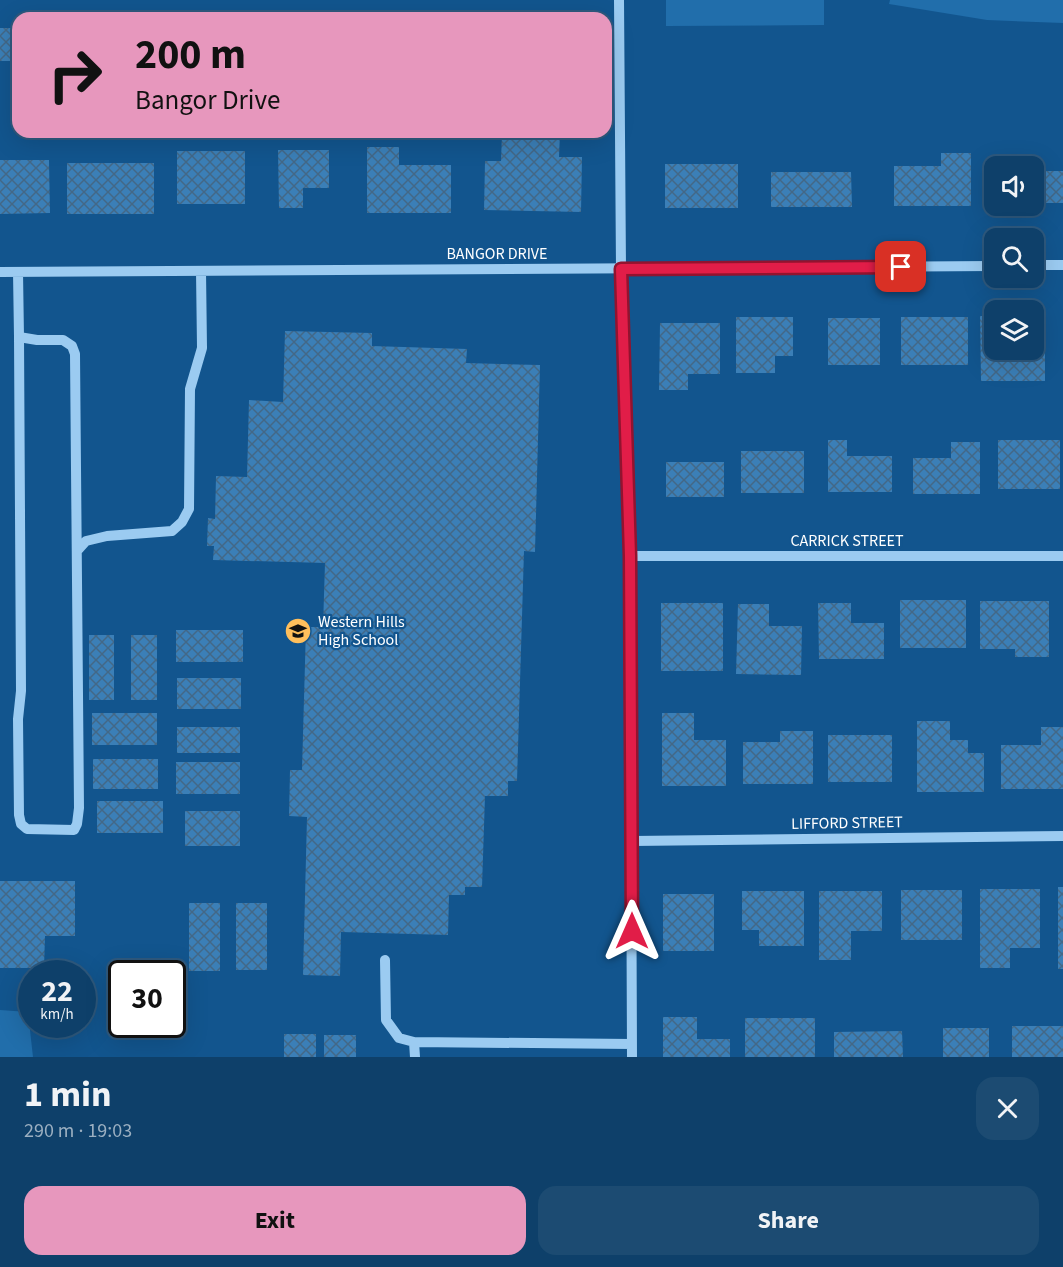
<!DOCTYPE html>
<meta charset="utf-8">
<style>
:root{--surface:#0e406a;--page:#1c4b72;--text:#f1f3f6;--muted:#9bafc1;--line:#2e597e;--accent:#e797bd}
body{margin:0;font-family:"Source Sans 3",sans-serif;background:var(--page);color:var(--text);height:100vh;display:flex;flex-direction:column;font-size:22px;white-space:nowrap}
*{box-sizing:border-box;margin:0}
p{font-size:20px;color:var(--muted)}
.icon{flex:none;width:33px;height:33px;fill:none;stroke:currentColor;stroke-width:2;stroke-linecap:round;stroke-linejoin:round}
.map{position:relative;height:1057px;overflow:hidden}
.sheet{display:flex;flex-direction:column;background:var(--surface);flex:1}
.sheet>*{flex:none}
.top-card{position:absolute;left:12px;top:12px;width:600px;height:126px;border-radius:18px;box-shadow:0 6px 24px #0002,0 0 0 2px var(--line);background:#e797bd;color:#111;overflow:hidden}
.fabs{position:absolute;left:984px;top:156px;display:grid;gap:12px}
.fabs a{display:grid;place-items:center;width:60px;height:60px;border-radius:12px;background:var(--surface);box-shadow:0 6px 24px #0002,0 0 0 2px var(--line);font-size:30px}
.speed{position:absolute;left:18px;top:960px;display:flex;gap:12px;font-size:30px;font-weight:700;text-align:center}
.speed>*{display:grid;place-content:center;width:78px;height:78px;border-radius:50%;background:var(--surface);box-shadow:0 6px 24px #0002,0 0 0 2px var(--line);line-height:1}
.speed small{font-size:15px;font-weight:400}
.speed .limit{border:3px solid #111;border-radius:9px;background:#fff;color:#111}
.pin{position:absolute;display:grid;place-items:center;width:51px;height:51px;color:#fff;margin:-26px;border-radius:12px;box-shadow:0 3px 9px #0006}
.me{position:absolute;width:66px;margin:-33px;rotate:0deg;stroke-linejoin:round;filter:drop-shadow(0 0 4px #0008)}
.turn{display:flex;align-items:center;gap:21px;height:126px;padding:0 24px;font-size:27px}
.turn .icon{width:78px;height:78px;stroke-width:2.5}
.turn b{display:block;font-size:42px;line-height:51px}
.round{display:grid;place-items:center;flex:none;width:63px;height:63px;border-radius:18px;background:var(--page)}
.headline{display:flex;align-items:center;justify-content:space-between;height:102px;padding:0 24px}
h1{font-size:36px;font-weight:700;line-height:45px}
.cta{display:flex;gap:12px;margin-top:auto;padding:12px 24px}
.cta a{flex:1;height:69px;border-radius:18px;background:var(--accent);color:#111;font-size:24px;font-weight:700;line-height:69px;text-align:center}
.cta a+a{background:var(--page);color:var(--text)}
.map>svg:first-child{display:block}
</style>
<div class="map">
<svg width="1063" height="1057" viewBox="0 0 1063 1057">
<defs>
<pattern id="building-cross-hatch" width="8" height="8" patternUnits="userSpaceOnUse" patternTransform="scale(1.5)"><rect width="8" height="8" fill="#3b7fb7"/><path d="M0 0l8 8M0 8l8-8" fill="none" stroke="#436887"/></pattern>
</defs>
<rect width="100%" height="100%" fill="#12558e"/>
<path fill="#216eab" d="M666,0H824V25L666,26Z
M890,0H1063V23L987,20L889,4Z
M0,1010L28,1012L33,1057H0Z"/>
<path fill="url(#building-cross-hatch)" d="M0,28H18V61H0Z
M502,133L560,134L559,157H582L581,212L484,210L485,161H501Z
M367,147H399V165H451V213H367Z
M278,150H329V188H303V208H279Z
M177,151H245V204H177Z
M941,153H971V206H894V166H941Z
M0,160H49L50,213L0,214Z
M67,163H154V214H67Z
M665,164H738V208H665Z
M1034,171H1063V203H1034Z
M771,172H851L852,207H771Z
M980,316H994V350H1034V345L1045,344V381H981Z
M736,317H793V356H775V373H736Z
M901,317H968V365H901Z
M828,318H880V365H828Z
M660,323H720V374H688V390H659Z
M285,331L372,333V346L467,349L466,363L540,365L535,552L524,551L517,781H508V796H485L482,887H465V895H449L448,935L341,932L340,976L303,975L307,817L289,816L290,770H302L306,627H323L325,563L213,560L214,546H207L208,518L215,519L216,476L247,477L249,400L283,402Z
M828,440H847V456H892V492H828Z
M998,440H1060V489H998Z
M951,442H980V494H913V458H951Z
M741,451H804V493H741Z
M666,462H724V497H666Z
M900,600H966V648H900Z
M980,601H1049V657H1015V649H980Z
M661,603H723V671H661Z
M818,603H851V623H884V659H819Z
M738,604H769V626H802L801,675L736,674Z
M176,630H243V662H176Z
M89,635H114V700H89Z
M131,635H157V700H131Z
M177,678H241V709H177Z
M92,713H157V745H92Z
M662,713H694V740H726V786H662Z
M917,721H950V740H968V753H984V792H917Z
M177,727H240V753H177Z
M1041,727H1063V789H1001V745H1041Z
M780,731H813V784H743V742H780Z
M828,735H892V782H828Z
M93,759H158V789H93Z
M176,762H240V794H176Z
M97,801H163V833H97Z
M185,811H240V846H185Z
M0,881H75V936H45L44,968H0Z
M1058,887H1063V969H1058Z
M980,889H1040V948H1010V968H980Z
M901,890H962V940H901Z
M742,891H804V946H759V930H742Z
M819,891H882V931H851V960H819Z
M663,894H714V951H663Z
M189,903H220V971H189Z
M236,903H267V970H236Z
M663,1017H697V1039H730V1057H663Z
M745,1018H815V1057H745Z
M1012,1026H1063V1057H1012Z
M943,1028H989V1057H943Z
M902,1031L903,1057H834V1032Z
M284,1034H316V1057H284Z
M324,1035H356V1057H324Z"/>
<g fill="none" stroke-linecap="round" stroke-linejoin="round">
<path stroke="#9bcbf1" stroke-width="10" d="M619,0L621,269L630,556L632,1057
M1034,265H1063
M0,272L994,266
M18,272L19,337L21,691L18,719L19,815L21,824L27,829L74,830L77,824L79,808L75,354L72,346L63,340H37L19,337
M77,551L86,541L107,536L172,531L182,522L189,509L190,389L202,348L201,271
M630,556H1063
M632,841L1063,836
M385,960L386,1020L399,1038L414,1042
M415,1057L414,1042L632,1044"/>
</g>
<g fill="none" stroke-linecap="round" stroke-linejoin="round">
<defs>
<path id="route" d="M632,931L630,556L621,269L901,267"/>
</defs>
<use href="#route" stroke="#92132f" stroke-width="15"/>
<use href="#route" stroke="#e11d48" stroke-width="10"/>
</g>
<defs>
<symbol id="school-disc" viewBox="-11 -11 22 22"><circle r="9.5" fill="#ffbf5c" stroke="#12558e"/><path d="M0-5L7-2L0 1L-7-2ZM-4 1L0 2.5L4 1V4Q0 6-4 4Z" fill="#111"/></symbol>
</defs>
<g fill-rule="evenodd">
<use href="#school-disc" x="283" y="616" width="30" height="30"/>
</g>
<g text-anchor="middle" dominant-baseline="central" stroke-width="4.5" stroke-linejoin="round" paint-order="stroke">
<g font-size="16" fill="#fff" stroke="#12558e">
<text x="497" y="254">BANGOR DRIVE</text>
<text x="847" y="541">CARRICK STREET</text>
<text transform="translate(847 823) rotate(-1)">LIFFORD STREET</text>
</g>
<g font-size="16" fill="#fff" stroke="#12558e" text-anchor="start">
<text x="318" y="622">Western Hills<tspan x="318" dy="18">High School</tspan></text>
</g>
</g>
</svg>
<div class="fabs">
<a><svg class="icon" aria-label="sound" viewBox="0 0 24 24"><path d="M4 9h4l5-4v14l-5-4H4zM17 9q2 3 0 6"/></svg></a>
<a><svg class="icon" aria-label="search" viewBox="0 0 24 24"><circle cx="10" cy="10" r="6"/><path d="M15 15l6 6"/></svg></a>
<a><svg class="icon" aria-label="layers" viewBox="0 0 24 24"><path d="M12 4l9 5-9 5-9-5zM3 14l9 5 9-5"/></svg></a>
</div>
<div class="speed"><div>22<small>km/h</small></div><div class="limit">30</div></div>
<div class="pin" style="left:901px;top:267px;background:#d93025"><svg class="icon" aria-label="arrive" viewBox="0 0 24 24"><path d="M6 21V4h12l-3 4 3 4H6"/></svg></div>
<svg class="me" style="left:632px;top:931px" viewBox="-20 -20 40 40"><path d="M0-17L14 15 0 8-14 15z" fill="#e11d48" stroke="#fff" stroke-width="4"/></svg>
<div class="top-card">
<div class="turn"><svg class="icon" aria-label="right" viewBox="0 0 24 24"><path d="M7 20v-9h11M14 6l5 5-5 5"/></svg><div><b>200 m</b>Bangor Drive</div></div>
</div>
</div>
<section class="sheet">
<div class="headline"><div><h1>1 min</h1><p>290 m · 19:03</p></div><a class="round"><svg class="icon" aria-label="close" viewBox="0 0 24 24"><path d="M6 6l12 12M18 6L6 18"/></svg></a></div>
<div class="cta"><a>Exit</a><a>Share</a></div>
</section>
